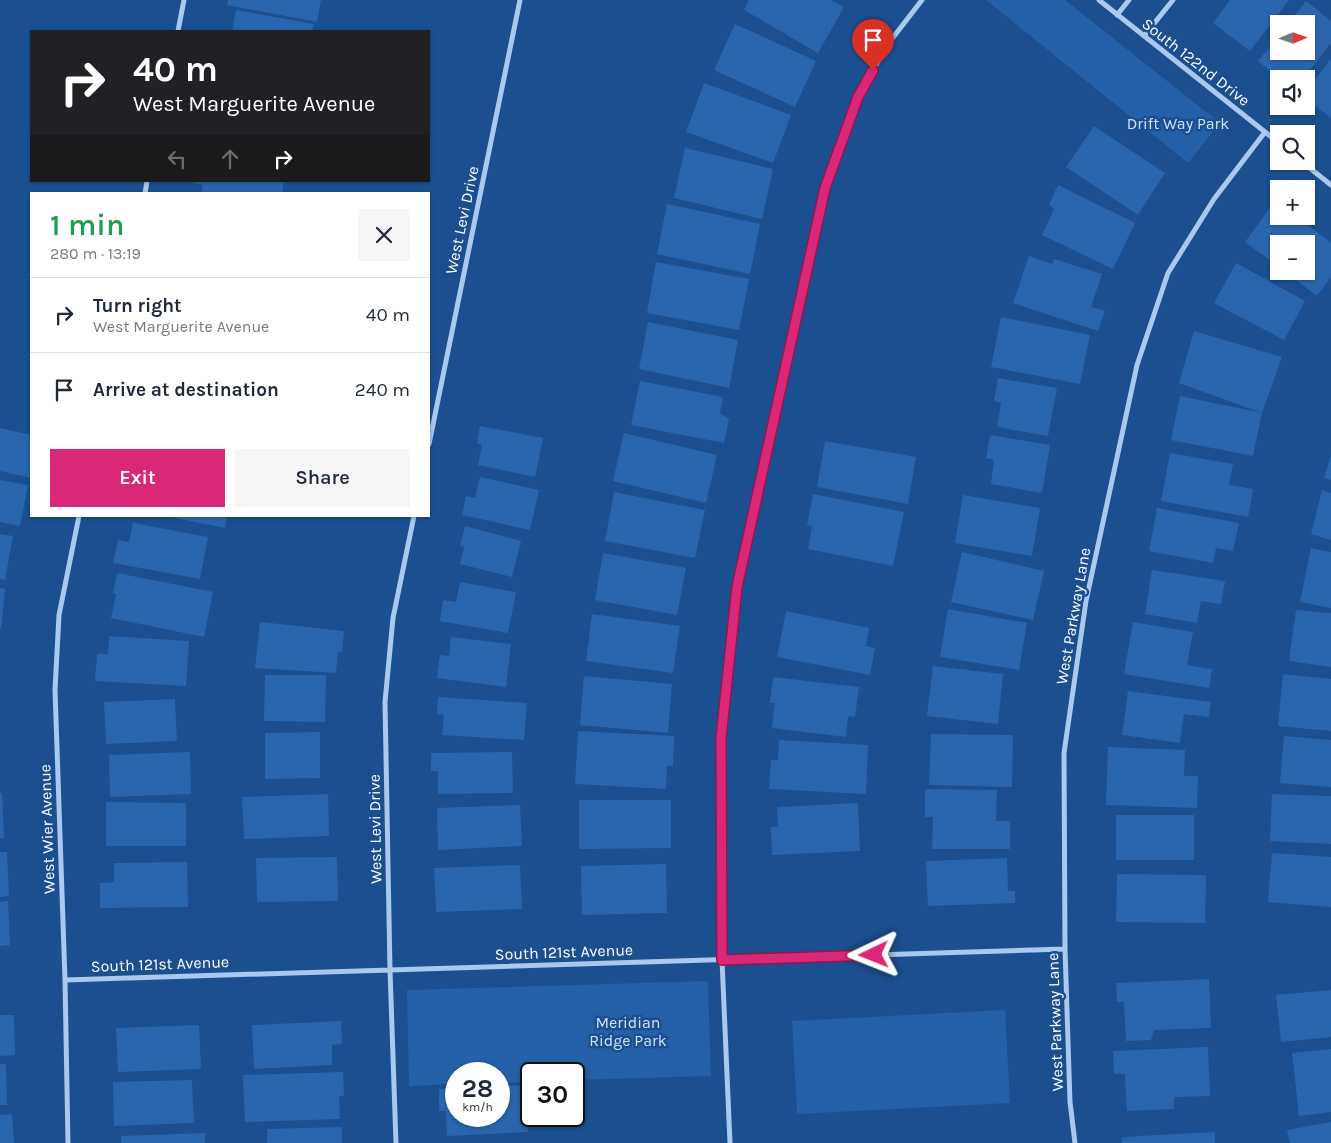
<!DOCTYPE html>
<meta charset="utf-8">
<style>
:root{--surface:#fff;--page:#f6f6f7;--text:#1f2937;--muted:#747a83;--line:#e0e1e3;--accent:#db2777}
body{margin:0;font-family:Karla,sans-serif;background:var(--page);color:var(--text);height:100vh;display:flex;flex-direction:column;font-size:19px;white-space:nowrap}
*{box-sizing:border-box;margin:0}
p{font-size:16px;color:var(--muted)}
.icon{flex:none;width:28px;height:28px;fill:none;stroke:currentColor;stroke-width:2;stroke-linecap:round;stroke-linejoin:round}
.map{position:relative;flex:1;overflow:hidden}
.drawer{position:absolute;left:30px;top:192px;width:400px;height:325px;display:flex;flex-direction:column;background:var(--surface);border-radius:0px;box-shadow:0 1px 4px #0004}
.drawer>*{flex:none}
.guide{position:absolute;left:30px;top:30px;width:400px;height:152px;border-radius:0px;box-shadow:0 1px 4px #0004;background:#202124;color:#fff;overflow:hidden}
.needle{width:32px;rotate:88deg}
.buttons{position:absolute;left:1270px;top:15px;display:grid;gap:10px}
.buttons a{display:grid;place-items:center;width:45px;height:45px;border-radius:0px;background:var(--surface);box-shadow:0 1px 4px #0004;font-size:25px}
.speed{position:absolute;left:445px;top:1062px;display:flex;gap:10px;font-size:25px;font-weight:700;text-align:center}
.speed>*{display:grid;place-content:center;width:65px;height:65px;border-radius:50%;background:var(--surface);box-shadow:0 1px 4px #0004;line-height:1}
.speed small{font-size:12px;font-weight:400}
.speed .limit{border:2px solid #111;border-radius:8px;background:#fff;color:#111}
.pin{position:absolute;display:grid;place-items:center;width:42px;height:42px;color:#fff;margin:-51px -21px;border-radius:50% 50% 50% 0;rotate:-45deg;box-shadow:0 0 5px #0007}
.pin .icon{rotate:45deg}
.me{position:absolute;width:55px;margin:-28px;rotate:268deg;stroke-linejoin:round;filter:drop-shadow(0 0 4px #0008)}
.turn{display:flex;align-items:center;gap:18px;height:105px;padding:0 20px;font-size:22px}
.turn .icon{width:65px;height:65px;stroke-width:2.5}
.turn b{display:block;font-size:35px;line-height:42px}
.lanes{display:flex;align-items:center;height:48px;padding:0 20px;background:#0003;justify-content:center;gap:25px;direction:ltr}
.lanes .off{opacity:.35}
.round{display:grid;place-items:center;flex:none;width:52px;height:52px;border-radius:0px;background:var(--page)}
.summary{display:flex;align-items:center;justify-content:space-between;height:85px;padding:0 20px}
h1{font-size:30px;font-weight:600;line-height:38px;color:#1e9e55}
.cta{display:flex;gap:10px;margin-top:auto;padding:10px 20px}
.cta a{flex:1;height:58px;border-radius:0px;background:var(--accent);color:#fff;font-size:20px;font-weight:600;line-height:58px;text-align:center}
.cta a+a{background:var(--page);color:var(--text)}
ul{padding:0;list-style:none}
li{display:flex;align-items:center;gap:15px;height:75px;padding:0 20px;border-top:1px solid var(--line)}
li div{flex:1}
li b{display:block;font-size:19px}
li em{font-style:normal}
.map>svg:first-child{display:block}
</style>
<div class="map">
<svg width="1331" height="1143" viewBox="0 0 1331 1143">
<rect width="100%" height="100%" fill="#1b4f8f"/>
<path fill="#2461a8" d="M986,0H1065L1220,123L1188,163Z
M708,981L711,1076L574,1080V1074H531V1082L499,1083V1074H456V1084L409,1086L407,990Z
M1005,1010L1010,1103L797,1114L792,1021Z"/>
<path fill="#2a66ad" d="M228,0H321L317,22L227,5Z
M749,0H831L844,7L818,53L744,10Z
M1230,0H1289L1250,51L1213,23Z
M1306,1L1331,21V43L1303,79H1281L1258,61L1279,35V51H1306V24H1288Z
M236,10L314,24L312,31H232Z
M735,24L816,61L795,107L714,70Z
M1331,59V118L1306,99V91Z
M704,83L791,115L773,163L686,132Z
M1094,126L1165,173L1138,215L1066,167Z
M685,148L773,169L762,219L674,198Z
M188,181H284L282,194H201L203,185Z
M1058,185L1135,223L1113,269L1042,235L1054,209L1049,204Z
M1275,201L1279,204V216H1296L1331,243V277L1317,296L1284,271H1306V244H1279V267L1245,242Z
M667,204L760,224L750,274L657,254Z
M1029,256L1052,264L1054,259L1102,274L1091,307L1105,311L1098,331L1013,303Z
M656,262L749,279L739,330L647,313Z
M1236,263L1305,301L1284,340L1214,303Z
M1001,317L1090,335L1080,384L991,367Z
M648,322L738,340L729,388L639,369Z
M1194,331L1282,357L1262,413L1253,456L1171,440L1180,396L1262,413L1179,383Z
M998,378L1057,388L1048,436L997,427L1001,403L994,401Z
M640,381L723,397L720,413L729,419L724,443L631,425Z
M480,426L543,438L535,477L478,465L482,445L477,444Z
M0,428L31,435V478L0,471Z
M624,433L717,455L706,503L613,481Z
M990,435L1050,445L1042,493L991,484L994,460L986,458Z
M825,441L916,457L908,504L817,487Z
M1170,453L1233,464L1229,485L1253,489L1248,517L1161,501Z
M1331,455V480L1324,478Z
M480,477L539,490L530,530L462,515L466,496L475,498Z
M0,480L28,485L20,526L0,522Z
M1322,490L1331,493V540L1311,534Z
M614,492L705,510L695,558L605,541Z
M813,494L904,512L893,566L808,549L812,526L807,525Z
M963,495L1040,508L1032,556L955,543Z
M1157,508L1239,523L1233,551L1216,548L1213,563L1149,551Z
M166,516H227L225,528Z
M133,523L208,537L200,579L113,563L118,540L129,542Z
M465,526L521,541L512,577L460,564L464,547L460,546Z
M0,534L13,536L5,580L0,579Z
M1311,548L1331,552V608L1300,602Z
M962,552L1044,571L1033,620L951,602Z
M603,553L686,568L677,615L595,600Z
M1152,570L1225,581L1221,604L1201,601L1197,623L1145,614Z
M117,573L213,592L204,637L111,618L116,594L113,593Z
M460,582L516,592L508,633L440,621L443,600L456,602Z
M0,588L5,589L1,629H0Z
M948,609L1027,623L1019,670L940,657Z
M1296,610L1331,613V667L1289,661Z
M786,611L869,628L866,646L875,648L870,675L777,657Z
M592,614L680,626L673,673L586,661Z
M260,622L344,631L342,653L338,652L336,673L255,668Z
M1133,622L1193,632L1187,665L1212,669L1209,688L1124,674Z
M109,636L189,641L186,686L95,681L97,654H108Z
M451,637L511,644L506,687L437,678L440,655L449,656Z
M933,666L1003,674L998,724L927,716Z
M1283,674L1331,679V731L1278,726Z
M265,675H326L325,722L264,721Z
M584,676L672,684L668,733L580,725Z
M773,677L859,687L855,717L848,716L846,737L772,728L775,703H770Z
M1128,691L1211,702L1209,717L1184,714L1180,743L1122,735Z
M438,697L527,703L524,740L442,735L444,715L437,714Z
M175,699L177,741L106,744L104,702Z
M578,731L674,736L673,766H667L666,789L575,784Z
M320,732V778L265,779V733Z
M931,734L1013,735L1012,787L929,785Z
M1284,736L1331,740V787L1280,783Z
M779,740L868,745L866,794L769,789L771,760H778Z
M1108,747L1185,750L1184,776H1198L1197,808L1106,805Z
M190,752L191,794L110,797L109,755Z
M512,752L513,793L438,794V771H431V753Z
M925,789L997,790L996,821H1010V849H932L933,817H925Z
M0,793H2L4,838H0Z
M328,794L329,836L244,839L242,797Z
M1272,794L1331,796V844L1270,841Z
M579,800H671V848L579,849Z
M106,802L186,803V846H106Z
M858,803L860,851L772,855L771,827H778L777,807Z
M520,805L522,846L438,850L437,808Z
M1116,815H1194V860H1116Z
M0,852H7L9,896L0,897Z
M1272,853L1331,857V907L1268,902Z
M337,857L338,901L257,902L256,858Z
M1007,858L1008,891H1015V903L928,906L926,861Z
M187,862L188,907L100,908V883L114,882V863Z
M666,864L667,913L582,915L581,866Z
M520,865L522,909L436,912L434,868Z
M1117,874L1206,875L1205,923L1116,922Z
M8,901L10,945L0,946V902Z
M1209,979L1211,1028L1154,1030L1151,1040L1126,1041L1124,1002H1117L1116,983Z
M1331,990V1037L1281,1042L1276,995Z
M0,1015H14L15,1055L0,1056Z
M341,1021L342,1044L332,1045V1065L254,1069L252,1025Z
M199,1025L201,1069L118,1072L116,1028Z
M1208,1047L1210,1096L1174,1097V1109L1127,1111L1125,1074H1114L1113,1051Z
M1331,1049V1112L1299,1116L1292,1053Z
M0,1064H6L7,1105H0Z
M343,1072L344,1096H339L340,1119L245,1122L243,1075Z
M192,1080L194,1123L114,1126L113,1082Z
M525,1085L528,1132L447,1136L446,1111H439V1089L456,1088V1116H499V1086Z
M12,1114L14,1143H0V1115Z
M1331,1122V1143H1290L1287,1130Z
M342,1127V1143H267V1129Z
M1215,1132V1143H1122V1137Z
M205,1133V1143H121V1136Z"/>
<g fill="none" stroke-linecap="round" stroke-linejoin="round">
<path stroke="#a9c9ee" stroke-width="5" d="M1099,0L1279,143
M1117,15L1129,0
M178,31L184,0
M1144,36L1173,0
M1301,161L1331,185
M145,194L147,181
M429,444L520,0
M65,980L1065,949
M68,1143L65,980L55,690L59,615L79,516
M396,1143L390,970L385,702L393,618L414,516
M730,1143L722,960L721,737L737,587L825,188L858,97L888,44L922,0
M1075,1143L1070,1102L1065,949L1064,753L1086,601L1137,365L1168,273L1214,199L1265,132"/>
</g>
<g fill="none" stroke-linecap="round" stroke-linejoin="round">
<defs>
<path id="route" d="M873,70L858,97L825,188L737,587L721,738L722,960L874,955"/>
</defs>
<use href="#route" stroke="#8e194d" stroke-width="12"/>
<use href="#route" stroke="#db2777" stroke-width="9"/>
</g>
<g text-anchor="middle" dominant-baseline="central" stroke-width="5" stroke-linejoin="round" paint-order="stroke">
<g font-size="16" fill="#fff" stroke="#1b4f8f">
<text transform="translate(1196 62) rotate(38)">South 122nd Drive</text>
<text transform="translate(462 220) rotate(-78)">West Levi Drive</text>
<text transform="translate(1073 616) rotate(-80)">West Parkway Lane</text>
<text transform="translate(47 829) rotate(-92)">West Wier Avenue</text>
<text transform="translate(375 829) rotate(-91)">West Levi Drive</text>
<text transform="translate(564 952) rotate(-2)">South 121st Avenue</text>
<text transform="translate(160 964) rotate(-2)">South 121st Avenue</text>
<text transform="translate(1055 1022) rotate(-92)">West Parkway Lane</text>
</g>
<g font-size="16" fill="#cfe3fa" stroke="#1b4f8f">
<text x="1178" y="123">Drift Way Park</text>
<text x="628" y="1022">Meridian<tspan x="628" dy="18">Ridge Park</tspan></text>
</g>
</g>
</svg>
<div class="buttons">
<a><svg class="needle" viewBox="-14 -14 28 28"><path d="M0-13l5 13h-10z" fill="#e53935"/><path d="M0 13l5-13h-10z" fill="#747a83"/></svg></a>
<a><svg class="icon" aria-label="sound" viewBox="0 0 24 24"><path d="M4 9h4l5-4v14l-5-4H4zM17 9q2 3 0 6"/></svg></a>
<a><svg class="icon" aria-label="search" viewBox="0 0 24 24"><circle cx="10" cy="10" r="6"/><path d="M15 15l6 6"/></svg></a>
<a>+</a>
<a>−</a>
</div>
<div class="speed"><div>28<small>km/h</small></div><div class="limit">30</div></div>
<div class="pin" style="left:873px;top:70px;background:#d93025"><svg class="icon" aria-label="arrive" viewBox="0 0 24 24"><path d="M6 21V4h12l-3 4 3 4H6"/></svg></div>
<svg class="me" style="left:874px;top:955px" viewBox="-20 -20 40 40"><path d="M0-17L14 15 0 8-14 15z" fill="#db2777" stroke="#fff" stroke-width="4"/></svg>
<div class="guide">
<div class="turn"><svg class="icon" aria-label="right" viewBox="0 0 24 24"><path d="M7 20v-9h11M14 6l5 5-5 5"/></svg><div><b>40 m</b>West Marguerite Avenue</div></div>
<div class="lanes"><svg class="icon off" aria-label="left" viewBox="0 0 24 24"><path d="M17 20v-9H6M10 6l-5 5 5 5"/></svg><svg class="icon off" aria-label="ahead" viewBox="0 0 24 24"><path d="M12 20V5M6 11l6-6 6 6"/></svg><svg class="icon" aria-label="right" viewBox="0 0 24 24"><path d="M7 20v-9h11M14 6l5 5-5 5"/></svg></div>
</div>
<section class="drawer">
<div class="summary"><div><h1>1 min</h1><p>280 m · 13:19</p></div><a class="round"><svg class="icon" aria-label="close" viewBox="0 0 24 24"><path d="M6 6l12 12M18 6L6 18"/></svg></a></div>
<ul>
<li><svg class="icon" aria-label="right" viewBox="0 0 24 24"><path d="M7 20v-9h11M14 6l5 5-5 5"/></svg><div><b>Turn right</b><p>West Marguerite Avenue</p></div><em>40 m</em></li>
<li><svg class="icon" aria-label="arrive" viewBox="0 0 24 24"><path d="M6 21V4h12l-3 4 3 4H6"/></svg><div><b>Arrive at destination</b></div><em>240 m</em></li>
</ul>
<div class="cta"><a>Exit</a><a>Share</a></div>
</section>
</div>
